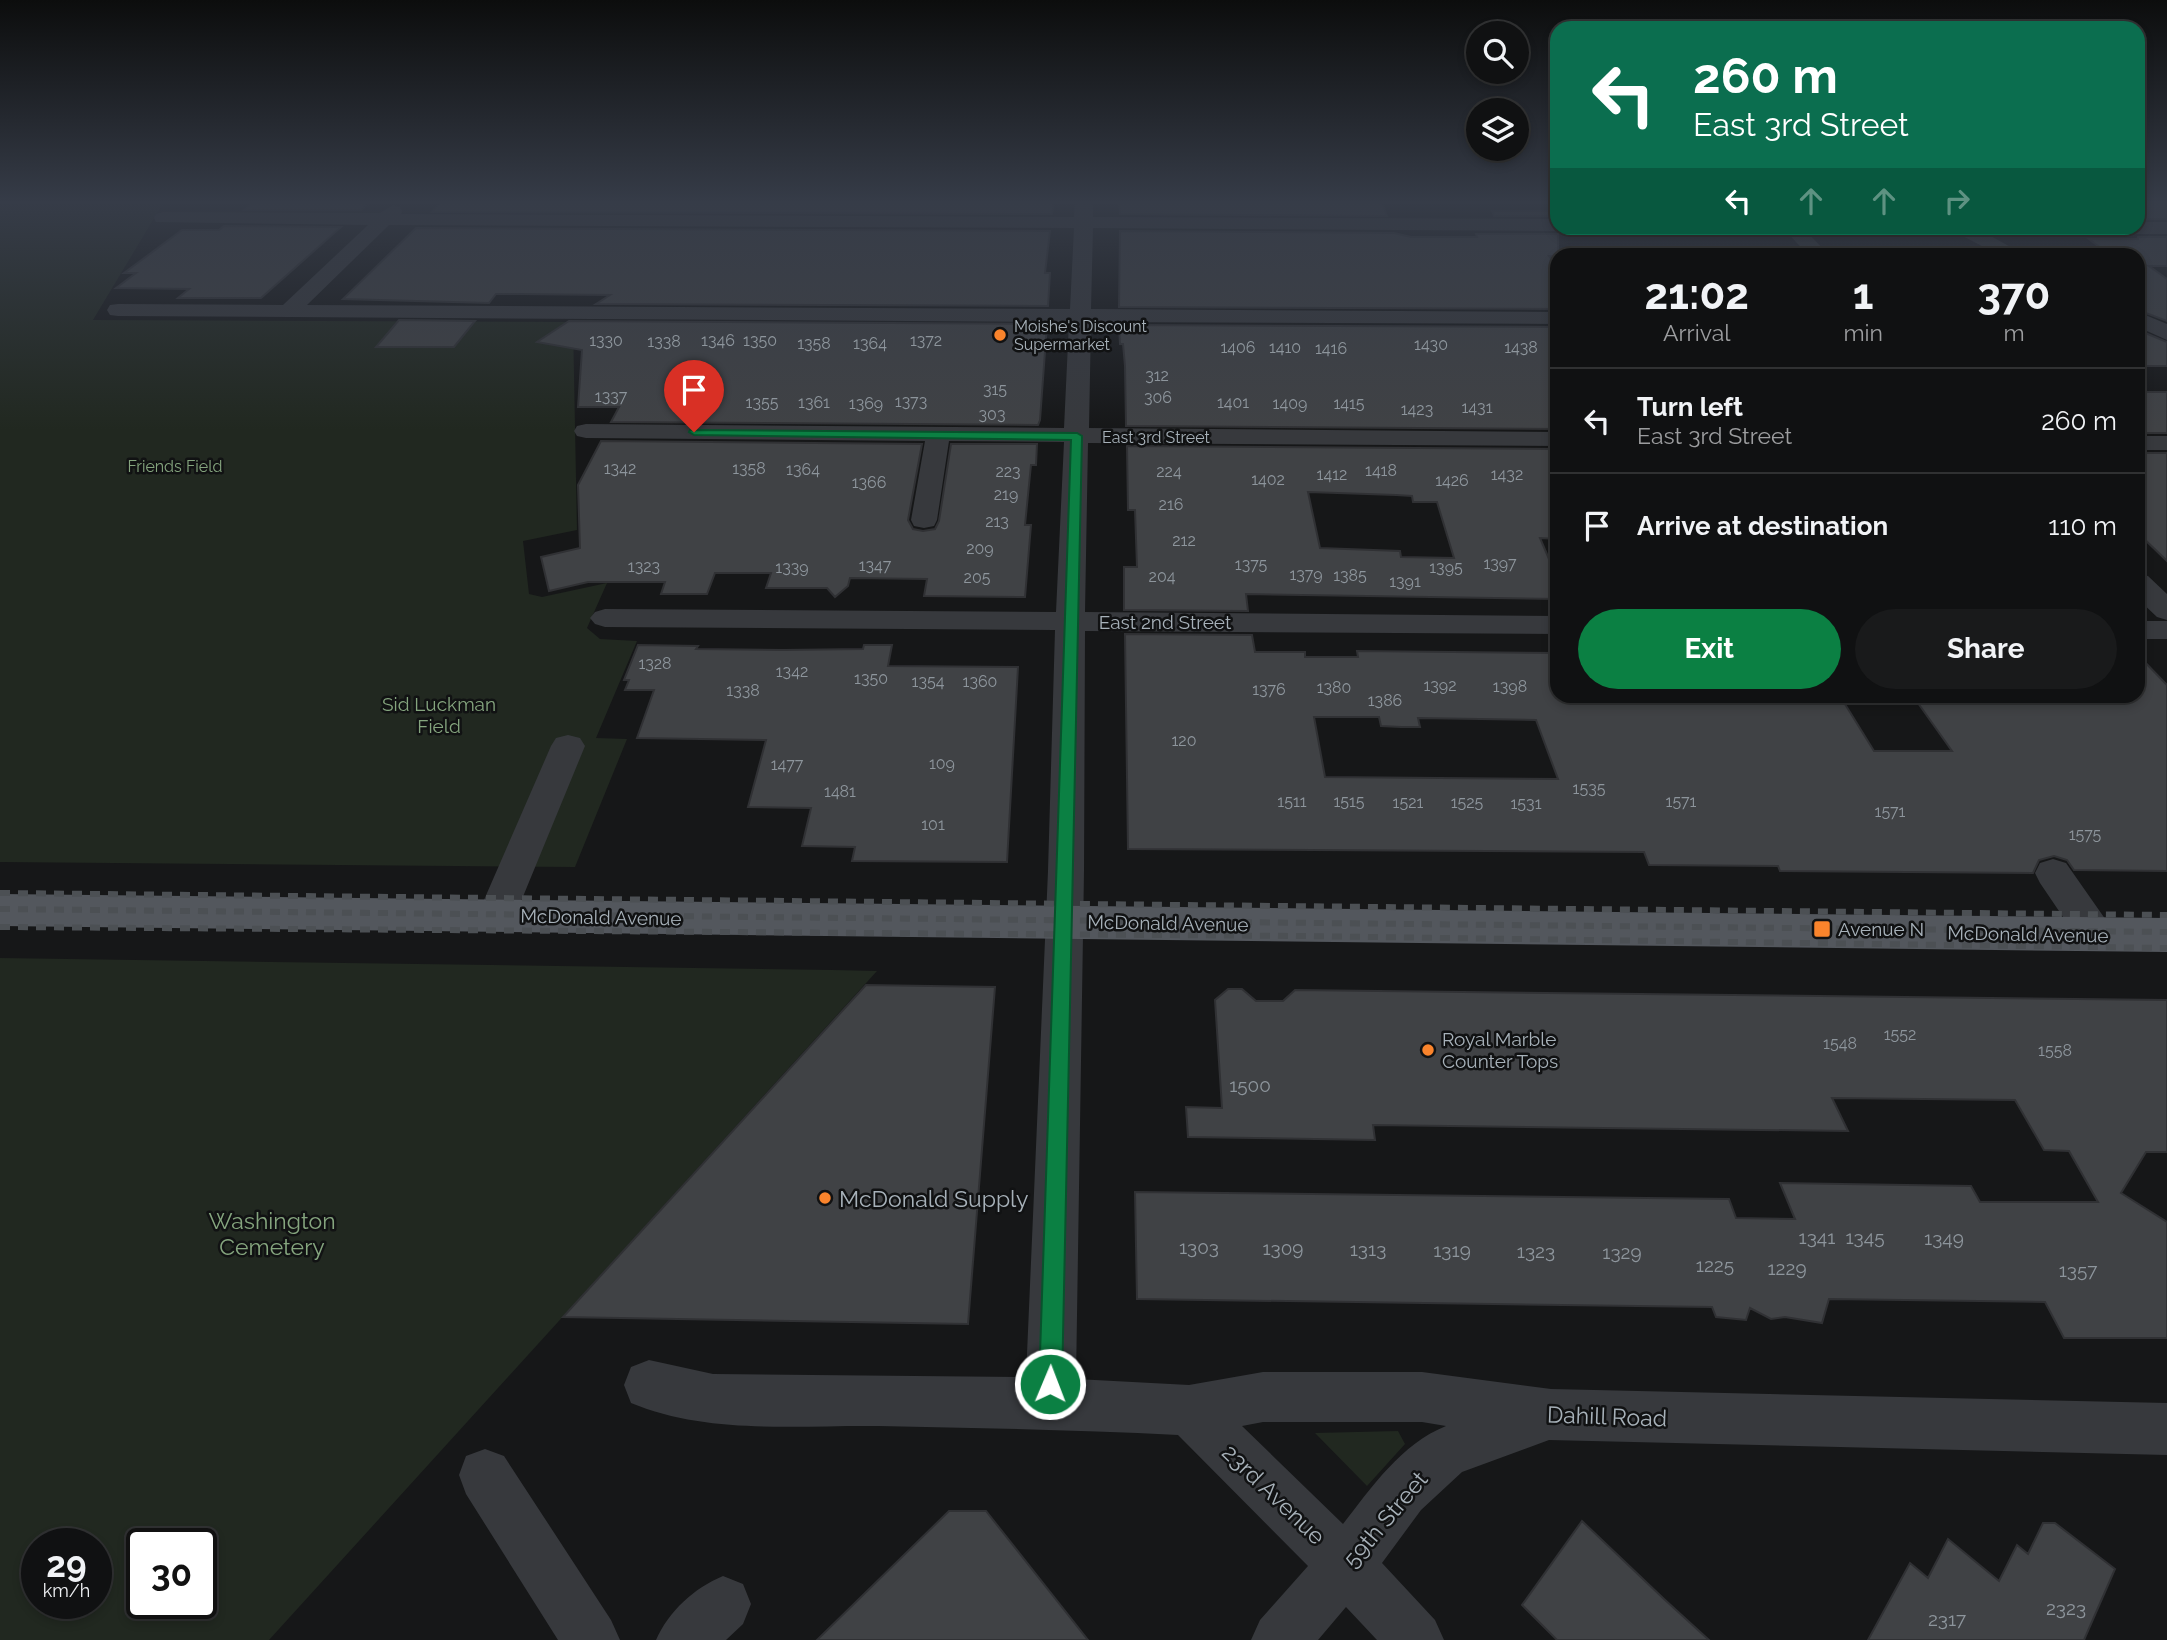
<!DOCTYPE html>
<style>
:root{--surface:#101112;--page:#191a1b;--text:#f1f3f6;--muted:#9c9d9f;--line:#303132;--accent:#0b8043}
body{margin:0;font-family:Raleway,sans-serif;background:var(--page);color:var(--text);height:100vh;display:flex;flex-direction:column;font-size:26px;white-space:nowrap}
*{box-sizing:border-box;margin:0}
p{font-size:23px;color:var(--muted)}
.icon{flex:none;width:38px;height:38px;fill:none;stroke:currentColor;stroke-width:2;stroke-linecap:round;stroke-linejoin:round}
.map{position:relative;flex:1;overflow:hidden}
.side{position:absolute;left:1550px;top:248px;width:595px;height:455px;display:flex;flex-direction:column;background:var(--surface);border-radius:21px;box-shadow:0 4px 10px #0003,0 0 0 2px var(--line)}
.side>*{flex:none}
.banner{position:absolute;left:1550px;top:21px;width:595px;height:214px;border-radius:21px;box-shadow:0 4px 10px #0003,0 0 0 2px var(--line);background:#0b6e4f;color:#fff;overflow:hidden}
.buttons{position:absolute;left:1466px;top:21px;display:grid;gap:14px}
.buttons a{display:grid;place-items:center;width:63px;height:63px;border-radius:50%;background:var(--surface);box-shadow:0 4px 10px #0003,0 0 0 2px var(--line);font-size:35px}
.speed{position:absolute;left:21px;top:1528px;display:flex;gap:14px;font-size:35px;font-weight:700;text-align:center}
.speed>*{display:grid;place-content:center;width:91px;height:91px;border-radius:50%;background:var(--surface);box-shadow:0 4px 10px #0003,0 0 0 2px var(--line);line-height:1}
.speed small{font-size:18px;font-weight:400}
.speed .limit{border:4px solid #111;border-radius:10px;background:#fff;color:#111}
.pin{position:absolute;display:grid;place-items:center;width:60px;height:60px;color:#fff;margin:-72px -30px;border-radius:50% 50% 50% 0;rotate:-45deg;box-shadow:0 0 7px #0007}
.pin .icon{rotate:45deg}
.me{position:absolute;width:77px;margin:-38px;rotate:1deg;stroke-linejoin:round;filter:drop-shadow(0 0 5px #0008)}
.turn{display:flex;align-items:center;gap:24px;height:147px;padding:0 28px;font-size:32px}
.turn .icon{width:91px;height:91px;stroke-width:2.5}
.turn b{display:block;font-size:49px;line-height:60px}
.lanes{display:flex;align-items:center;height:66px;padding:0 28px;background:#0003;justify-content:center;gap:35px;direction:ltr}
.lanes .off{opacity:.35}
.eta{display:flex;justify-content:space-evenly;align-items:center;height:119px;text-align:center}
.eta b{font-size:42px;font-weight:700;line-height:49px}
.button{display:flex;gap:14px;margin-top:auto;padding:14px 28px}
.button a{flex:1;height:80px;border-radius:42px;background:var(--accent);color:#fff;font-size:28px;font-weight:700;line-height:80px;text-align:center}
.button a+a{background:var(--page);color:var(--text)}
ul{padding:0;list-style:none}
li{display:flex;align-items:center;gap:21px;height:105px;padding:0 28px;border-top:2px solid var(--line)}
li div{flex:1}
li b{display:block;font-size:26px}
li em{font-style:normal}
.map>svg:first-child{display:block}
</style>
<div class="map">
<svg width="2167" height="1640" viewBox="0 0 2167 1640">
<rect width="100%" height="100%" fill="#161718"/>
<path fill="#212820" fill-rule="evenodd" d="M0,200H165L93,320L573,322L577,530L523,541L529,594L542,597L607,583L587,628L600,639L637,641L596,738L627,739L575,867L0,862Z
M0,958L833,970L877,971L269,1640H0ZM37,1544H96V1603H37ZM142,1544H201V1603H142Z
M1398,1431L1405,1444L1367,1486L1315,1433Z"/>
<path fill="#404245" stroke="#303134" stroke-width="2" fill-rule="evenodd" d="M256,200H372L361,210H244Z
M521,200H1054L1052,214L432,212L440,203H519Z
M1197,200H1381L1387,216L1120,214L1119,201Z
M2138,200H2167V219H2138Z
M1492,211H1558V216H1494Z
M224,226L341,227L261,298H178L189,289L116,288L136,273H124L182,230H219Z
M416,228L1050,231L1045,273H1050L1048,306L596,304L610,295L520,294H496L489,303L343,299Z
M1120,231L1394,233L1411,237H1477L1476,234H1558V256H1549L1558,269V309L1119,307Z
M2138,237H2167V266H2149L2167,279V321L2138,310V256H2111L2089,239H2138Z
M399,320L475,321L454,347H376Z
M569,321L1047,324L1040,420L1038,425L611,422L619,407H578L582,350L537,342Z
M1119,325L1558,327V429L1126,426L1125,366L1123,344H1120Z
M2138,330L2167,342V366H2138Z
M2138,392H2167V433H2138Z
M601,441L922,444L908,520L913,529L923,531L935,529L939,521L951,444H1037L1036,465H1031L1025,525H1031L1025,597L924,596L927,579L850,578L848,586L835,597L827,588H766L771,573H715L707,594H661L665,582H588L549,591L541,557L580,548L578,485Z
M1127,446L1558,449V539L1540,538L1558,580V599L1246,594L1248,611L1124,610V567H1137L1135,510H1128ZM1308,492L1396,495L1412,496L1413,502H1437L1454,558L1401,557L1400,551L1320,548Z
M2138,453H2167V561L2138,533Z
M1125,634L1252,635L1255,652H1305V657H1358L1357,651L1558,653V696H1840L1874,751H1952L1913,696H2138V655L2167,685V871L2074,870L2067,860L2054,856L2039,860L2033,873L1780,871L1778,866L1649,865L1644,852L1128,849ZM1314,717H1379L1381,726L1401,727H1420L1418,718L1536,720L1558,779L1325,777Z
M638,645L698,646L696,649L783,650L863,649L864,645H892L888,666L1018,667L1007,862L852,861L855,847L802,846L811,808L748,807L766,740L637,738L654,690H625L629,680H624Z
M866,985L995,987L968,1324L563,1317Z
M1228,989H1242L1256,1001H1283L1295,990L2167,1000V1152H2146L2121,1193L2167,1222V1338H2064L2045,1302L1829,1299L1822,1323L1785,1317L1771,1319L1750,1308L1746,1320L1716,1317L1712,1307L1137,1299L1135,1192L1729,1199L1736,1218L1795,1219L1780,1183L1971,1186L1980,1202H2098L2069,1151L2044,1150L2015,1100L1832,1098L1848,1131L1373,1125L1375,1140L1188,1137L1186,1107L1222,1108L1215,1000Z
M949,1511H986L1088,1640H817Z
M1582,1521L1664,1599L1709,1640H1557L1522,1605Z
M2043,1523H2055L2115,1569L2084,1640H1868L1910,1563L1928,1578L1948,1539L1999,1581L2017,1545L2028,1554Z"/>
<g fill="none" stroke-linecap="round" stroke-linejoin="round">
<path fill="#37393d" fill-rule="evenodd" d="M1075,200H1093V217L1558,219V228H1566L1558,231L1093,228L1091,309L1558,312V324L1091,322L1089,428L1558,432V446L1088,443L1085,612L1558,616V634L1085,631L1084,871L1076,1379L1189,1385L1263,1372H1422L1551,1389L2167,1403V1455L1549,1440L1462,1472L1421,1510L1382,1563L1435,1620L1444,1640H1377L1346,1607L1318,1640H1251L1260,1620L1308,1566L1178,1435C1078,1430 979,1428 879,1426C797,1425 708,1435 631,1403L624,1385L631,1367L649,1360L713,1374L1026,1377L1048,871L1055,630L605,627L595,624L590,618L595,612L605,609L1056,612L1064,442L949,441L937,520L934,526L924,528L914,526L911,520L925,441L586,438L577,436L574,431L577,426L586,424L1064,428L1069,322L118,316L110,315L107,310L110,305L118,304L283,305L368,225L156,222L154,218L156,214L163,212L380,213L393,205L400,207L402,211L401,214L1074,217ZM389,225L1074,228L1070,309L307,305ZM1263,1422H1422L1446,1426C1401,1444 1372,1487 1343,1524L1242,1426Z
M2138,222H2167V234H2049L2039,228H2138Z
M1783,228H1803L1830,256H1809Z
M1952,228H1976L2027,256H2001L1955,232Z
M2138,312L2167,324V340L2138,327Z
M2138,436H2167V450H2138Z
M2138,574L2148,576L2167,594V620L2157,617L2138,599Z
M2138,621H2167V639H2138Z
M568,735L580,738L585,746L515,916L509,926L496,931L483,926L477,916L551,746L556,738Z
M2053,859L2066,863L2108,923L2114,934L2108,945L2095,949L2082,945L2040,883L2035,873L2040,863Z
M485,1449L504,1456L611,1620L620,1640H558L466,1494L459,1475L466,1456Z
M723,1576L743,1584L751,1604L743,1624L726,1640H656C669,1611 694,1588 723,1576Z"/>
<path fill="#53575d" fill-rule="evenodd" d="M0,894L2167,918V952L0,926Z"/>
<path stroke="#4c5054" stroke-width="6" stroke-dasharray="10 8" stroke-linecap="butt" d="M0,893L2167,915
M0,909L2167,932
M0,927L1302,936L2167,948"/>
</g>
<linearGradient id="sky" x2="0" y2="1"><stop stop-color="#0c0d0d"/><stop offset="0.47" stop-color="#363c48"/><stop offset="1" stop-color="#363c48" stop-opacity="0"/></linearGradient>
<rect width="2167" height="430" fill="url(#sky)"/>
<path fill="#0b8043" stroke="#07532c" stroke-width="2" d="M690,430L1077,433L1082,436L1062,1384L1058,1392L1050,1395L1042,1392L1039,1384L1071,440L694,435L689,432Z"/>
<g fill="#fa842c" stroke="#111213" stroke-width="2.5">
<circle cx="1000" cy="335" r="7"/>
<rect x="1813" y="920" width="18" height="18" rx="3.5"/>
<circle cx="1428" cy="1050" r="7"/>
<circle cx="825" cy="1198" r="7"/>
</g>
<g text-anchor="middle" dominant-baseline="central" stroke-width="5" stroke-linejoin="round" paint-order="stroke">
<g font-size="16" fill="#a7b1b9" stroke="#111213" text-anchor="start">
<text x="1014" y="326">Moishe's Discount<tspan x="1014" dy="18">Supermarket</tspan></text>
</g>
<g font-size="16" fill="#8d959c">
<text x="606" y="340">1330</text>
<text x="718" y="340">1346</text>
<text x="760" y="340">1350</text>
<text x="926" y="340">1372</text>
<text x="664" y="341">1338</text>
<text x="814" y="343">1358</text>
<text x="870" y="343">1364</text>
<text x="1431" y="344">1430</text>
<text x="1238" y="347">1406</text>
<text x="1285" y="347">1410</text>
<text x="1521" y="347">1438</text>
<text x="1331" y="348">1416</text>
<text x="1157" y="375">312</text>
<text x="995" y="389">315</text>
<text x="611" y="396">1337</text>
<text x="1158" y="397">306</text>
<text x="911" y="401">1373</text>
<text x="762" y="402">1355</text>
<text x="814" y="402">1361</text>
<text x="1233" y="402">1401</text>
<text x="866" y="403">1369</text>
<text x="1290" y="403">1409</text>
<text x="1349" y="403">1415</text>
<text x="1477" y="407">1431</text>
<text x="1417" y="409">1423</text>
<text x="992" y="414">303</text>
<text x="620" y="468">1342</text>
<text x="749" y="468">1358</text>
<text x="803" y="469">1364</text>
<text x="1381" y="470">1418</text>
<text x="1008" y="471">223</text>
<text x="1169" y="471">224</text>
<text x="1332" y="474">1412</text>
<text x="1507" y="474">1432</text>
<text x="1268" y="479">1402</text>
<text x="1452" y="480">1426</text>
<text x="869" y="482">1366</text>
<text x="1006" y="494">219</text>
<text x="1171" y="504">216</text>
<text x="997" y="521">213</text>
<text x="1184" y="540">212</text>
<text x="980" y="548">209</text>
<text x="1500" y="563">1397</text>
<text x="1251" y="564">1375</text>
<text x="875" y="565">1347</text>
<text x="644" y="566">1323</text>
<text x="792" y="567">1339</text>
<text x="1446" y="567">1395</text>
<text x="1306" y="574">1379</text>
<text x="1350" y="575">1385</text>
<text x="1162" y="576">204</text>
<text x="977" y="577">205</text>
<text x="1405" y="581">1391</text>
<text x="655" y="663">1328</text>
<text x="792" y="671">1342</text>
<text x="871" y="678">1350</text>
<text x="928" y="681">1354</text>
<text x="980" y="681">1360</text>
<text x="1440" y="685">1392</text>
<text x="1510" y="686">1398</text>
<text x="1334" y="687">1380</text>
<text x="1269" y="689">1376</text>
<text x="743" y="690">1338</text>
<text x="1385" y="700">1386</text>
<text x="1184" y="740">120</text>
<text x="942" y="763">109</text>
<text x="787" y="764">1477</text>
<text x="1589" y="788">1535</text>
<text x="840" y="791">1481</text>
<text x="1292" y="801">1511</text>
<text x="1349" y="801">1515</text>
<text x="1681" y="801">1571</text>
<text x="1408" y="802">1521</text>
<text x="1467" y="802">1525</text>
<text x="1526" y="803">1531</text>
<text x="1890" y="811">1571</text>
<text x="933" y="824">101</text>
<text x="2085" y="834">1575</text>
<text x="1900" y="1034">1552</text>
<text x="1840" y="1043">1548</text>
<text x="2055" y="1050">1558</text>
</g>
<g font-size="16" fill="#a7b1b9" stroke="#111213">
<text x="1156" y="437">East 3rd Street</text>
</g>
<g font-size="16" fill="#85a57e" stroke="#111213">
<text x="175" y="466">Friends Field</text>
</g>
<g font-size="19" fill="#a7b1b9" stroke="#111213">
<text x="1165" y="622">East 2nd Street</text>
<text transform="translate(601 917) rotate(1)">McDonald Avenue</text>
<text transform="translate(1168 923) rotate(1)">McDonald Avenue</text>
<text transform="translate(2028 934) rotate(1)">McDonald Avenue</text>
</g>
<g font-size="19" fill="#85a57e" stroke="#111213">
<text x="439" y="704">Sid Luckman<tspan x="439" dy="22">Field</tspan></text>
</g>
<g font-size="19" fill="#a7b1b9" stroke="#111213" text-anchor="start">
<text x="1838" y="929">Avenue N</text>
<text x="1442" y="1039">Royal Marble<tspan x="1442" dy="22">Counter Tops</tspan></text>
</g>
<g font-size="19" fill="#8d959c">
<text x="1250" y="1085">1500</text>
<text x="1817" y="1237">1341</text>
<text x="1865" y="1237">1345</text>
<text x="1944" y="1238">1349</text>
<text x="1199" y="1247">1303</text>
<text x="1283" y="1248">1309</text>
<text x="1368" y="1249">1313</text>
<text x="1452" y="1250">1319</text>
<text x="1536" y="1251">1323</text>
<text x="1622" y="1252">1329</text>
<text x="1715" y="1265">1225</text>
<text x="1787" y="1268">1229</text>
<text x="2078" y="1270">1357</text>
<text x="2066" y="1608">2323</text>
<text x="1947" y="1619">2317</text>
</g>
<g font-size="23" fill="#a7b1b9" stroke="#111213" text-anchor="start">
<text x="839" y="1198">McDonald Supply</text>
</g>
<g font-size="23" fill="#85a57e" stroke="#111213">
<text x="272" y="1220">Washington<tspan x="272" dy="26">Cemetery</tspan></text>
</g>
<g font-size="23" fill="#a7b1b9" stroke="#111213">
<text transform="translate(1607 1416) rotate(2)">Dahill Road</text>
<text transform="translate(1274 1494) rotate(44)">23rd Avenue</text>
<text transform="translate(1385 1519) rotate(-50)">59th Street</text>
</g>
</g>
</svg>
<div class="buttons">
<a><svg class="icon" aria-label="search" viewBox="0 0 24 24"><circle cx="10" cy="10" r="6"/><path d="M15 15l6 6"/></svg></a>
<a><svg class="icon" aria-label="layers" viewBox="0 0 24 24"><path d="M12 4l9 5-9 5-9-5zM3 14l9 5 9-5"/></svg></a>
</div>
<div class="speed"><div>29<small>km/h</small></div><div class="limit">30</div></div>
<div class="pin" style="left:694px;top:432px;background:#d93025"><svg class="icon" aria-label="arrive" viewBox="0 0 24 24"><path d="M6 21V4h12l-3 4 3 4H6"/></svg></div>
<svg class="me" style="left:1050px;top:1384px" viewBox="-20 -20 40 40"><circle r="17" fill="#0b8043" stroke="#fff" stroke-width="3"/><path d="M0-11L8 9 0 5-8 9z" fill="#fff"/></svg>
<div class="banner">
<div class="turn"><svg class="icon" aria-label="left" viewBox="0 0 24 24"><path d="M17 20v-9H6M10 6l-5 5 5 5"/></svg><div><b>260 m</b>East 3rd Street</div></div>
<div class="lanes"><svg class="icon" aria-label="left" viewBox="0 0 24 24"><path d="M17 20v-9H6M10 6l-5 5 5 5"/></svg><svg class="icon off" aria-label="ahead" viewBox="0 0 24 24"><path d="M12 20V5M6 11l6-6 6 6"/></svg><svg class="icon off" aria-label="ahead" viewBox="0 0 24 24"><path d="M12 20V5M6 11l6-6 6 6"/></svg><svg class="icon off" aria-label="right" viewBox="0 0 24 24"><path d="M7 20v-9h11M14 6l5 5-5 5"/></svg></div>
</div>
<section class="side">
<div class="eta">
<div><b>21:02</b><p>Arrival</p></div>
<div><b>1</b><p>min</p></div>
<div><b>370</b><p>m</p></div>
</div>
<ul>
<li><svg class="icon" aria-label="left" viewBox="0 0 24 24"><path d="M17 20v-9H6M10 6l-5 5 5 5"/></svg><div><b>Turn left</b><p>East 3rd Street</p></div><em>260 m</em></li>
<li><svg class="icon" aria-label="arrive" viewBox="0 0 24 24"><path d="M6 21V4h12l-3 4 3 4H6"/></svg><div><b>Arrive at destination</b></div><em>110 m</em></li>
</ul>
<div class="button"><a>Exit</a><a>Share</a></div>
</section>
</div>
